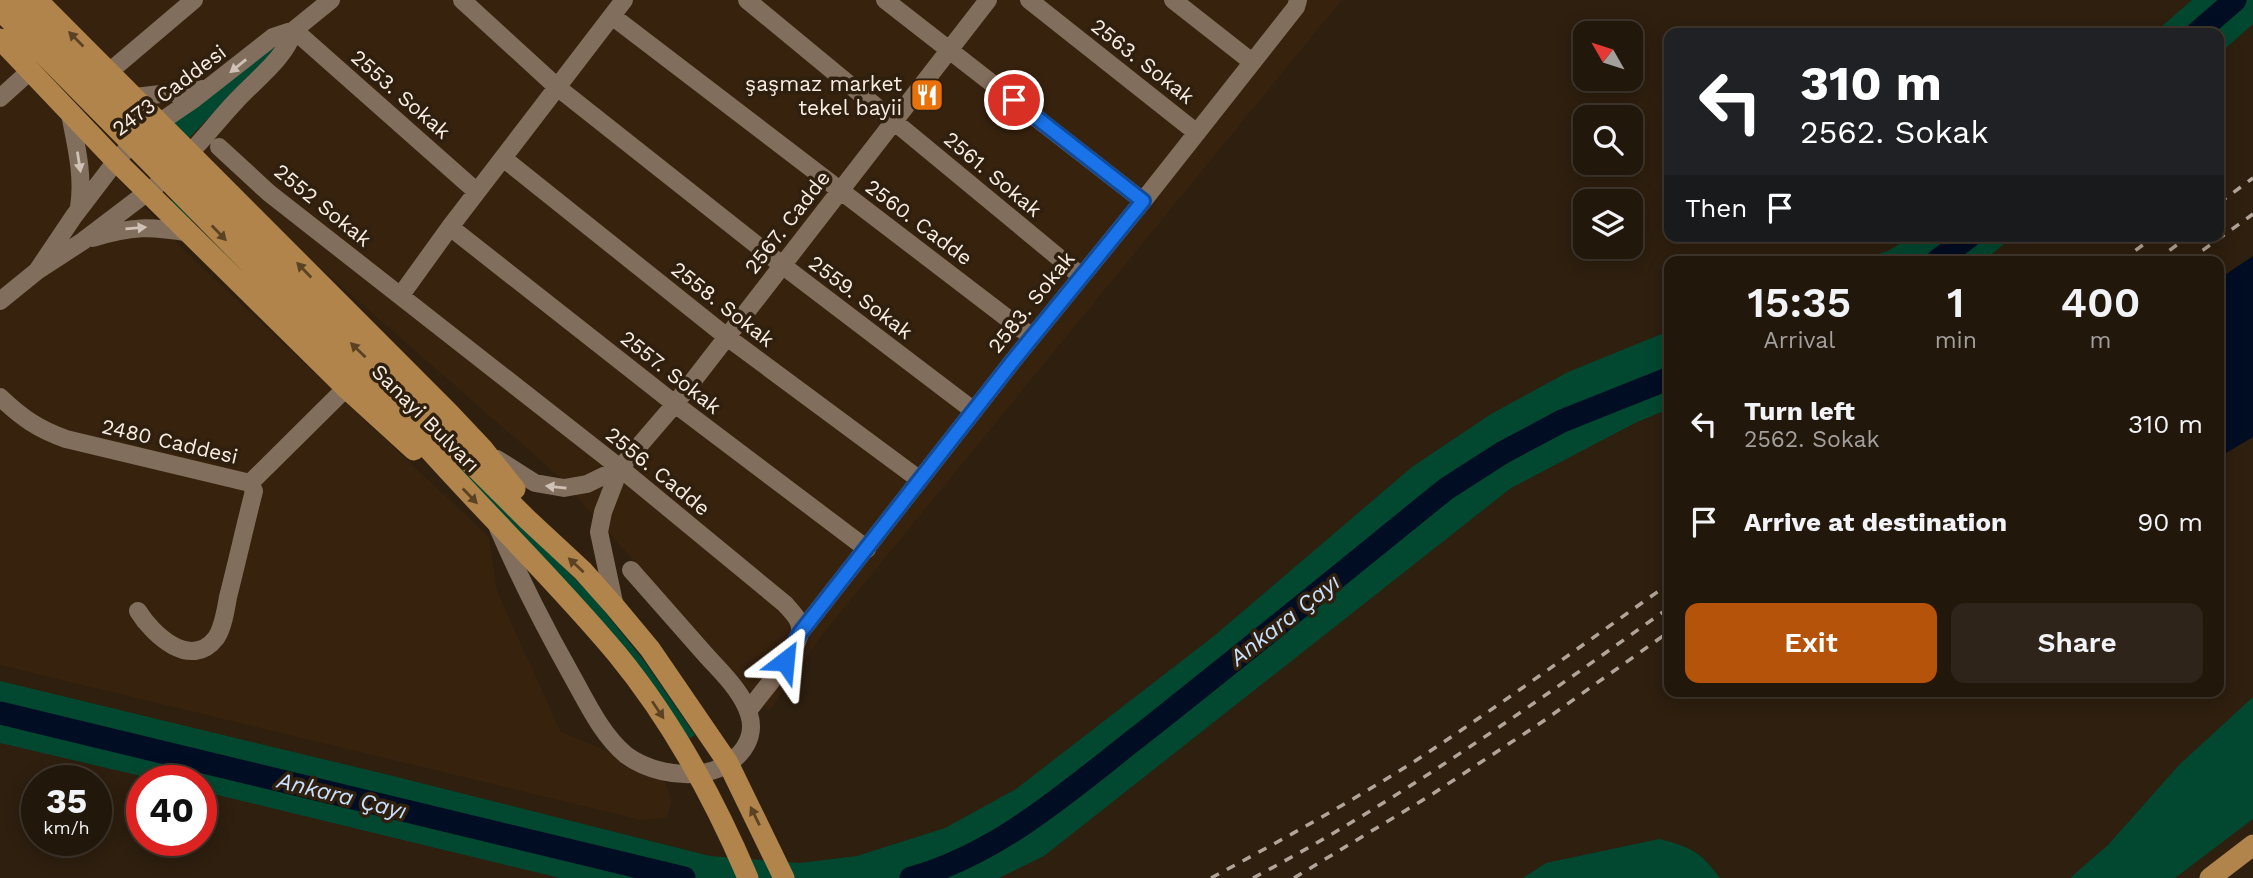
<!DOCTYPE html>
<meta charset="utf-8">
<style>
:root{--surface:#22170b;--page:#2e2419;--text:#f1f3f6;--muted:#a29f9d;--line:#3f362c;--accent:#b45309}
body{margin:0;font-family:"Work Sans",sans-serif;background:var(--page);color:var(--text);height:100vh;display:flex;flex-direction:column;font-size:26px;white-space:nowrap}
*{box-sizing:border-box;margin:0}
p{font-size:23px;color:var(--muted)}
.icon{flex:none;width:38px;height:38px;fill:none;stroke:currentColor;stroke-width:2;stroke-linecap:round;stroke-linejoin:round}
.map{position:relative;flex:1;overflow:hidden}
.drawer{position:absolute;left:1664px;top:256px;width:560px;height:441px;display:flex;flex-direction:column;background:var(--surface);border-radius:14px;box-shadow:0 4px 18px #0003,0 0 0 2px var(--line)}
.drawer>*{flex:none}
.guide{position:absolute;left:1664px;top:28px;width:560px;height:214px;border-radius:14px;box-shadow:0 4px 18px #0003,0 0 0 2px var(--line);background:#202124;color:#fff;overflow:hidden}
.needle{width:46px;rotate:309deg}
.controls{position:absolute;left:1573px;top:21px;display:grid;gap:14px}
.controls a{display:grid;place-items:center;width:70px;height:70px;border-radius:14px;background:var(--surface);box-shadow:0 4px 18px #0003,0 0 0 2px var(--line);font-size:35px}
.speed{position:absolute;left:21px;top:765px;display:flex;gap:14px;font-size:35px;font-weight:700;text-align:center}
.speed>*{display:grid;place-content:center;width:91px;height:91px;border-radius:50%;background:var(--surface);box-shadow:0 4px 18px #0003,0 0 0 2px var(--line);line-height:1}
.speed small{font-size:18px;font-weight:400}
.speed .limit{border:10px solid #d22;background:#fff;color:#111}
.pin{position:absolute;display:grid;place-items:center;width:60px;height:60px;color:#fff;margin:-30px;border:4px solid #fff;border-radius:50%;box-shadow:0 2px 7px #0007}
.me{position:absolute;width:77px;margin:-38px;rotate:29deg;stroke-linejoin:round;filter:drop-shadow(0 0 5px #0008)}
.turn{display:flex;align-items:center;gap:24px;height:147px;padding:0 21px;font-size:32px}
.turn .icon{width:91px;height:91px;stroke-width:2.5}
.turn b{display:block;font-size:49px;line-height:60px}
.then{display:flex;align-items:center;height:66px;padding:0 21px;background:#0003;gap:14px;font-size:26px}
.eta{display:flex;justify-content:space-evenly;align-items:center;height:119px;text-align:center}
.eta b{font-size:42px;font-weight:600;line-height:49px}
.cta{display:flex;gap:14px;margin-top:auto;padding:14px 21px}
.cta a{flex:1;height:80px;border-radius:14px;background:var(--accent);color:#fff;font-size:28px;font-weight:600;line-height:80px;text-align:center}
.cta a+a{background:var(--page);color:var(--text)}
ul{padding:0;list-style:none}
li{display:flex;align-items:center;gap:21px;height:98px;padding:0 21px}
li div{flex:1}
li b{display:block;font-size:26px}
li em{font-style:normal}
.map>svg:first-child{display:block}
</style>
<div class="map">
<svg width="2253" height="878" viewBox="0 0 2253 878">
<rect width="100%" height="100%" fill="#2e1f0f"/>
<path fill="#37220e" d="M31,0H1342L822,635L769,711L555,473L188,152Z
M0,51L186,252L489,537L497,591L561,732L661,773L672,800L667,818L641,820L0,665Z"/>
<path fill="#024830" d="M2192,0H2253V24L2219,54V33H2154Z
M282,41L283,42L188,139L172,124Z
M187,187L592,596L645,662L695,735L689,739L633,662L193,221L168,204Z
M1911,236H2013L1984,261H1859L1890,250Z
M1669,331V409L1637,422L1511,488L1044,856L999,878H560L201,791V780H158L0,743V681L393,776L710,856L799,863L857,856L945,828L1016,789L1214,636L1412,467L1491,414L1568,372Z
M2253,697V819L2175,878H2070L2108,845L2179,765Z
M1659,839C1691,847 1700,851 1720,878H1523L1546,863Z"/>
<path fill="#000d23" d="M2253,256V437L2219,457V279Z"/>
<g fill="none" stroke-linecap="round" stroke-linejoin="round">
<path stroke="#000d23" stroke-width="23" d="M2197,33L2235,0
M1937,261L1970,236
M0,713L684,878
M911,878C1002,853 1074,786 1148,729C1248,650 1347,569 1446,489L1502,453L1562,421L1670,378"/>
<path stroke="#826e5d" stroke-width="18" d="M462,0L557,87L782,265L974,411
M747,0L1081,276
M885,0L1143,201
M1029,0L1197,133
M1173,0L1252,62
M612,16L1032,337
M294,30L477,192
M109,72L194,0
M135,97L203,89
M0,98L30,71
M70,114C76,145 84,176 79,207
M219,147L269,193L620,468L785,604C792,612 802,621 800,632C797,653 761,693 748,711
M503,158L727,337L920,480
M181,162C201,143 217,121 236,101C256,79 285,59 294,30
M450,227L675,404L867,549
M93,238C132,226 150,226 190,233
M37,271L74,216L116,161L138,137L194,99L273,37L294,30L331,0
M401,295L450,227L624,0
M0,301L37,271L83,241L158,184
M0,397C22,418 38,429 66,439L250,483L346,388
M497,459L535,483L564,488L587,484L620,468L675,404L988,0
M498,528C520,579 545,628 572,676C587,703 602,735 626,755C646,770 677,777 702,773C730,769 759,745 749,714C742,691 721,672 705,654C680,626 656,598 631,570
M615,607L599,532L603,512L620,468
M138,611C152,634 191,671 216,638C223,628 226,609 228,597C237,562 245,526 254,491L250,483
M800,633L1012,362L1143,201L1296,7L1298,0"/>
<path stroke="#b0844a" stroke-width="21" d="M13,0L328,321L528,520L583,571L615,607L650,649L728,763L784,878
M37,0L450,414L483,449L515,489
M0,10L395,411C466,495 547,570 617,654C672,721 714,798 748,878
M0,39L116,161L346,388L414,450
M2210,878L2253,845"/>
<path stroke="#b1a498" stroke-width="3.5" stroke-dasharray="9 9" stroke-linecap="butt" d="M2219,203L2253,178
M2121,261L2155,236
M2155,261L2189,236
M2188,261L2253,214
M1211,878C1280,841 1349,803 1415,761C1502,704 1585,643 1670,583
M1253,878C1399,801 1535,703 1670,607
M1294,878L1431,795L1542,722L1670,631"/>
</g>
<defs><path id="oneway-solid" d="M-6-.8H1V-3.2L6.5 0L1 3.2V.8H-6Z" transform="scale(1.75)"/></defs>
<g fill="#5c4224">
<use href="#oneway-solid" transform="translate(76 39) rotate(-135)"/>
<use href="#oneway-solid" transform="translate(219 233) rotate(46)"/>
<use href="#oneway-solid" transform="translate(304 270) rotate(-134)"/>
<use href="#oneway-solid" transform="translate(358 350) rotate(-136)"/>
<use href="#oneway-solid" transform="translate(470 496) rotate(46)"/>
<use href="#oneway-solid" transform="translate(576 565) rotate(-137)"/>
<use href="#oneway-solid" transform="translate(658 710) rotate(56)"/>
<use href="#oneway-solid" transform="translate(755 816) rotate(-116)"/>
</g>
<g fill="#cfc1b5">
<use href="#oneway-solid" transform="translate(238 66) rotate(141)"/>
<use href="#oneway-solid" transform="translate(79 162) rotate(81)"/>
<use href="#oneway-solid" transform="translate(136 228) rotate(-5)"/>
<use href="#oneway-solid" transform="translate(556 487) rotate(-174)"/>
</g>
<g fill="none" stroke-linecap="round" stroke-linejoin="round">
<defs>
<path id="route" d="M785,661L800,633L1012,362L1143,201L1014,100"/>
</defs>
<use href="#route" stroke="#114b97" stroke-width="18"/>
<use href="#route" stroke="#1a73e8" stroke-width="12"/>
</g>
<defs>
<symbol id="restaurant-square" viewBox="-11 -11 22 22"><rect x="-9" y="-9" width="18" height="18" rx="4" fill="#e8710a" stroke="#2e1f0f"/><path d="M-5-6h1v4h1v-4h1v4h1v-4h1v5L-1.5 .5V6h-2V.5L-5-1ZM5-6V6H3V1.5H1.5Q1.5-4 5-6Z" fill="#fff"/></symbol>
</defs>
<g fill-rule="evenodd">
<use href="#restaurant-square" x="908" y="76" width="38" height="38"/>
</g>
<g text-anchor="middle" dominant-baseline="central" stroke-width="7" stroke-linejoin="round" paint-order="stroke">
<g font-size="21" fill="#f9eee4" stroke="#2e1f0f">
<text transform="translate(1143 61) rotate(38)">2563. Sokak</text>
<text transform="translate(169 90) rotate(-37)">2473 Caddesi</text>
<text transform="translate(401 94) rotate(41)">2553. Sokak</text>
<text transform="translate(993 174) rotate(40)">2561. Sokak</text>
<text transform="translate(323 205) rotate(39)">2552 Sokak</text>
<text transform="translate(787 222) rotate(-52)">2567. Cadde</text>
<text transform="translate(919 222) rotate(37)">2560. Cadde</text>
<text transform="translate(861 297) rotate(37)">2559. Sokak</text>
<text transform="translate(1031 302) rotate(-51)">2583. Sokak</text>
<text transform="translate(723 304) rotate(38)">2558. Sokak</text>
<text transform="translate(671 372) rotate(38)">2557. Sokak</text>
<text transform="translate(426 418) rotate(45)">Sanayi Bulvarı</text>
<text transform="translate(170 441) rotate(13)">2480 Caddesi</text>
<text transform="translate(658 471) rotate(39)">2556. Cadde</text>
</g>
<g font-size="21" fill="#f9eee4" stroke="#2e1f0f" text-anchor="end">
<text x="902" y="83">şaşmaz market<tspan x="902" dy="24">tekel bayii</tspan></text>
</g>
<g font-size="23" font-style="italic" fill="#c8e1fd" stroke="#2e1f0f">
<text transform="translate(1285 620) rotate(-38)">Ankara Çayı</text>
<text transform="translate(342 796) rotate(14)">Ankara Çayı</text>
</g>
</g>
</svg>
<div class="controls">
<a><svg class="needle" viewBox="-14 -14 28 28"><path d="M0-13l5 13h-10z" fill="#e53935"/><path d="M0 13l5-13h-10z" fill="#a29f9d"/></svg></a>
<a><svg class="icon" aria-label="search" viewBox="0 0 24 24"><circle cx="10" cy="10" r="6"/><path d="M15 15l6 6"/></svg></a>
<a><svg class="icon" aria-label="layers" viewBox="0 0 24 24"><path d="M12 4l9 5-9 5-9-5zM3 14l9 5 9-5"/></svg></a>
</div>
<div class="speed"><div>35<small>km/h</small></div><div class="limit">40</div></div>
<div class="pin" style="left:1014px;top:100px;background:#d93025"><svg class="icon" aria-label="arrive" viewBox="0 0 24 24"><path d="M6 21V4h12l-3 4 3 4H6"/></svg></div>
<svg class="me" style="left:785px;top:661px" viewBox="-20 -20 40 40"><path d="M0-17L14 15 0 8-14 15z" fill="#1a73e8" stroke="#fff" stroke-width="4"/></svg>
<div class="guide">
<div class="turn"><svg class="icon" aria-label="left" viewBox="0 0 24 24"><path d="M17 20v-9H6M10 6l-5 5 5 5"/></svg><div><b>310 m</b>2562. Sokak</div></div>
<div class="then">Then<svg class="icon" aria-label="arrive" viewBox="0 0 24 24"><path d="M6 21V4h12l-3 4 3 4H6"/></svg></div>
</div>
<section class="drawer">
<div class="eta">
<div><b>15:35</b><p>Arrival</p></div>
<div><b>1</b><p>min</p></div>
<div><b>400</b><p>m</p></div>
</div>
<ul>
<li><svg class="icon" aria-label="left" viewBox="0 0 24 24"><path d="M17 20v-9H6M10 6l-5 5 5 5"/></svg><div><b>Turn left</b><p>2562. Sokak</p></div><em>310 m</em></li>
<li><svg class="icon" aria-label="arrive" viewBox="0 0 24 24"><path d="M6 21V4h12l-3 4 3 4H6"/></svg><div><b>Arrive at destination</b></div><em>90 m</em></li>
</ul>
<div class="cta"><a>Exit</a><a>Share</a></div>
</section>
</div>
